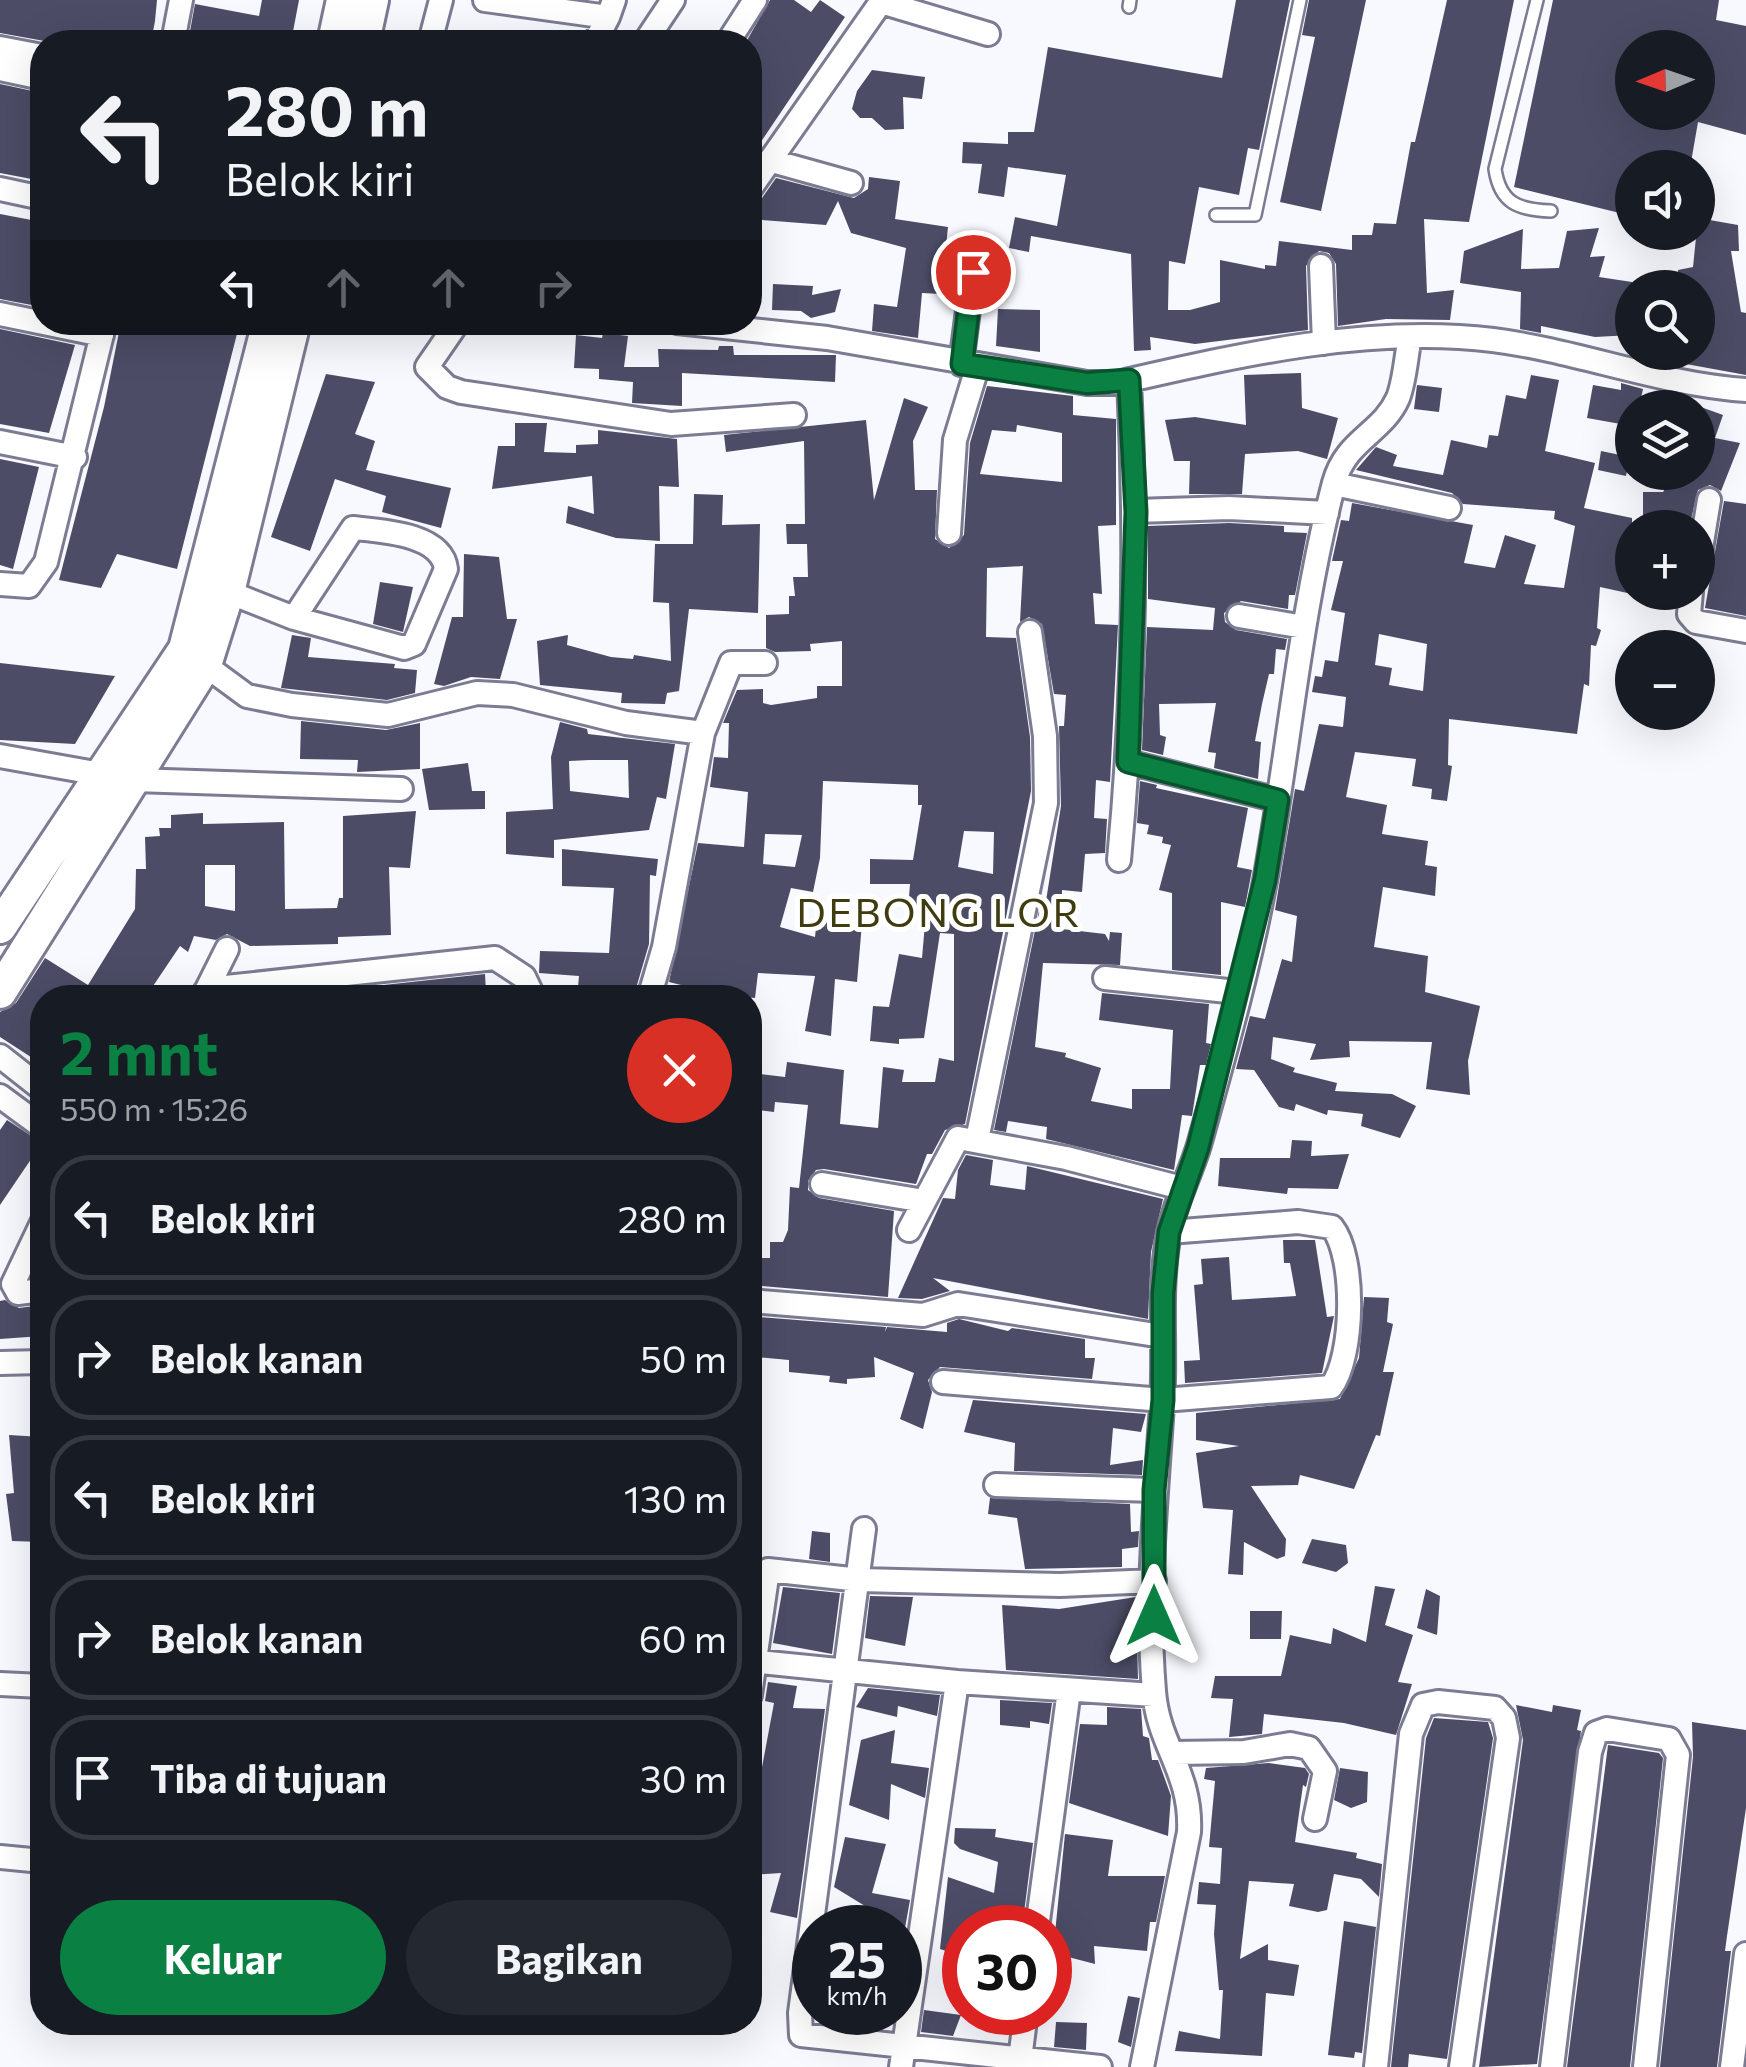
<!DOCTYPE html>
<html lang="id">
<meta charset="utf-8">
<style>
:root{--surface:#171b24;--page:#242831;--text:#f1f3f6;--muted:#9ea1a6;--line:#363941;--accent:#0b8043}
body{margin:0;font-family:Commissioner,sans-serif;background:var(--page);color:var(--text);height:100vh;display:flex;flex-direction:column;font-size:38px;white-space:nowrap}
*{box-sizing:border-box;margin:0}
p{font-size:32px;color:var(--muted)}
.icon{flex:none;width:55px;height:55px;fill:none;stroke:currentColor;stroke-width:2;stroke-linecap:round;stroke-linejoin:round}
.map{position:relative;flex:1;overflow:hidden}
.sheet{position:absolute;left:30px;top:985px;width:732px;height:1050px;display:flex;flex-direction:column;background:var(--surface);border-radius:40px;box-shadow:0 10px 40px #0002}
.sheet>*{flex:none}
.top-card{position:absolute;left:30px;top:30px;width:732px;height:305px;border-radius:40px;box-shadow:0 10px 40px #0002;background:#171b24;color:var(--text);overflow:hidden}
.needle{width:65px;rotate:268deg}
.controls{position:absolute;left:1615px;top:30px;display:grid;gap:20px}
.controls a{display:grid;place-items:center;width:100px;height:100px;border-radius:50%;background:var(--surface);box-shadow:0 10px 40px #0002;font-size:50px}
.speed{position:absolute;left:792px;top:1905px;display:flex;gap:20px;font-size:50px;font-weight:700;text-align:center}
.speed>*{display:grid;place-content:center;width:130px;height:130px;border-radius:50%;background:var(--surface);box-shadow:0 10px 40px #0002;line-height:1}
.speed small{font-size:25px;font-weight:400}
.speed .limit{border:15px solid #d22;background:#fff;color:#111}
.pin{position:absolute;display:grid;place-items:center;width:85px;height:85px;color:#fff;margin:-42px;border:5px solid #fff;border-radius:50%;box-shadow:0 2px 10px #0007}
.me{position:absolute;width:110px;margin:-55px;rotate:0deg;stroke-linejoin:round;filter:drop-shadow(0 0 8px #0008)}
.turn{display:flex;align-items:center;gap:35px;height:210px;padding:0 30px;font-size:45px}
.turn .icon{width:130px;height:130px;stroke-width:2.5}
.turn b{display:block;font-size:70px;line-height:85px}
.lanes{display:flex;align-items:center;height:95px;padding:0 30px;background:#0003;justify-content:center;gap:50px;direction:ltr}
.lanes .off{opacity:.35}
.round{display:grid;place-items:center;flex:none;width:105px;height:105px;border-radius:52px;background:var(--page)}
.head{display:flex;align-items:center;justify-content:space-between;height:170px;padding:0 30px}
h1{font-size:60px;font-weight:700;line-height:75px;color:var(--accent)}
.cta{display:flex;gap:20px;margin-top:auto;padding:20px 30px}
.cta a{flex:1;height:115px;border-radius:60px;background:var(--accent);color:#fff;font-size:40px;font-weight:700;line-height:115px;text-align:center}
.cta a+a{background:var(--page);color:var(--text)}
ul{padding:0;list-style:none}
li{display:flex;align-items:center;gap:30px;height:125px;margin:0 20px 15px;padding:0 10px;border:5px solid var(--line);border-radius:40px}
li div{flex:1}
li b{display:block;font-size:38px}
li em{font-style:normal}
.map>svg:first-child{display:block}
</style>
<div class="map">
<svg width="1746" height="2067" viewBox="0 0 1746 2067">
<rect width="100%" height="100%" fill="#f8f9fe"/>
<path fill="#4c4c66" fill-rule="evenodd" d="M0,0H157L155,21L151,42H50L0,33Z
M262,0H299L291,42H188L195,4L259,16Z
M794,0L811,12L820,0L845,17L750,158V42H746L770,0Z
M1236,0H1290L1259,150L1248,148L1239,195L1199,187L1185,264L1169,261L1168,310H1190L1220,302V260L1265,269V265L1276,266L1279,241L1352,250V235H1372L1374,223L1396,224L1411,142H1415L1447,0H1514L1469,222L1424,219L1427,293L1454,290L1450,320L1386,319L1338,326L1336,264L1329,253L1319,251L1306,266L1308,330L1195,344L1150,337L1151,350L1134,351L1131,254L1031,236L1029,252L1009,248L1015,217L1057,226L1066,175L1008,167L1004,197L978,193L982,164L962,163L963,142L1008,144V132H1034L1048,47L1222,78Z
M1309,0H1366L1321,211L1280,202L1315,37L1302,35Z
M1553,0H1719L1716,20L1746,26V135L1698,122L1690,168H1632V216L1514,187ZM1632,48H1698V112H1632Z
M872,70L925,77L922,99L903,97L904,129L885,130L872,118H860L852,109L857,91Z
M0,84L42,93V181L0,173Z
M869,177L900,181L895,219L948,227L941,294L922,293L918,338L872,331L874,304L897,307L906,248L851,233L838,201L826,225L750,219V204L762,198L776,178L854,198L868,189Z
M0,214L42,222V307L0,299Z
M1698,218L1738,225L1739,251H1731L1741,312L1746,313V375L1626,353L1698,352V288H1677L1678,270L1693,267Z
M1599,228L1590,257L1605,256L1599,277L1632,282V335L1595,337L1541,326V333L1520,329L1521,292L1460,283L1464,251L1523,229L1521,269L1559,268L1567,231Z
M773,284L813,286L812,295L841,289L835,312L811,318L801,311L772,310Z
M998,309L1040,310V352L996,346Z
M121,322H240L177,569L117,554L101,588L59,580L104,407Z
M0,329L75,345L49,433L0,424Z
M603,333L628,336L624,367H659L658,349L718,350L719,346H733L734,355H836L835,382L682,373V406L632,403L633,382L599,379V369L574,368L576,335L602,338Z
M1301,373L1302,408L1338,418L1327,459L1298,451L1245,454L1242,494H1189L1190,461H1174L1165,420L1195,417L1246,425L1244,375Z
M326,374L375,382L355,434L375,441L366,470L451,488L441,528L382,512L386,496L335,479L310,551L271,537Z
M1531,375L1559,380L1545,451L1595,463L1584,508L1632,518V594L1600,587L1597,628L1601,630L1596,646L1591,645L1589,686L1584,684L1577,734L1449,719L1448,765L1452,766L1447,801L1431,799L1432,789L1412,786L1416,759L1355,752L1346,797L1387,805L1382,834L1428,841L1425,865L1437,867L1435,896L1383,887L1374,947L1428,956L1425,992L1480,1006L1468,1061L1470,1095L1426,1089L1432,1042L1349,1041L1350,1057L1310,1060L1316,1044L1273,1037L1271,1059L1295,1068L1293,1072L1337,1083L1335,1091L1392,1094L1416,1106L1400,1138L1361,1126L1363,1114L1328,1110L1327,1115L1296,1104L1294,1111L1279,1107L1254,1070L1236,1069L1250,1016L1265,1019L1282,959L1292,962L1297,916L1275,910L1295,789L1304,791L1319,724L1343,727L1346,697L1312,692L1315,676L1322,677L1325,660L1338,662L1345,613L1331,610L1343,561H1332L1341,520L1349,521L1352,503L1473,525L1464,563L1495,568L1505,535L1536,545L1524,584L1564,588L1575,526L1554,519L1555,511L1463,504L1452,493L1356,470L1376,447L1397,455L1393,466L1443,475L1451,440L1487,448L1489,435L1498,436L1506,395L1526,399ZM1379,634L1427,644L1423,691L1389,685L1392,668L1375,665Z
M1621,383L1643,389L1639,408H1632V426L1587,418L1593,385L1621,390Z
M1417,385L1442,388L1439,412L1414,409Z
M987,386L1073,396V415L1116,419V525L1098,526L1102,594L1093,593L1095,624L1118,625L1110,782L1096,780L1094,818L1107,819L1105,853L1085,854L1082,892L1062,890V929L1105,934L1109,941L1110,932L1122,933L1120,965L1043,963L1035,1047L1066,1053L1065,1057L1101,1068L1091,1101L1132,1109V1089H1170L1173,1030L1099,1020L1102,993L1209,1004L1206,1043L1211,1044L1206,1065H1200L1192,1116L1182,1115L1174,1170L1046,1139L1047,1127L1008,1121L1006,1132L994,1130L1041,901H1046L1061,806L1059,726H1064L1066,695L1054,694L1042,624L1029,617L1020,622L1023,566L987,568L986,637L1016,638L1030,737L1031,791L965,1124L945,1130L932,1154H927L916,1184L824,1169L816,1170L808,1181V1190L819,1198L894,1211L888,1297L750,1285V1258H770V1242H783L788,1230L790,1187L799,1188L808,1105L775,1102L774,1112L750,1109V1073L785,1077L787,1062L844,1070L840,1124L878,1128L883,1067L904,1070L902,1082H935L939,1058L954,1061V934L940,933L924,1038L899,1039V1044L870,1041L873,1006L889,1007L899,954L922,958L926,912L908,910L910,884H870V859L913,860L922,805H918V785L823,781L820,858L813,892L791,888L780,927L815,937L817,918L862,923L857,982L835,979L831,1036L805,1031L815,976L758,973L755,998L692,992L693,988L669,982L698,843L744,847L748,792L710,787L714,757L728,758L729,723H723L737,690L763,689V703L771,705L817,698V686H842V641L810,644L811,651L775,652L766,648V615L789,614V596H795L793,577H808L807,544H787L786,524H805L804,441L726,452L724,435L866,420L874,500L904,398L928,407L913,441L915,490H937L935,539L949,548L964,535L970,443ZM1017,425L1062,433V482L980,474L992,430L1016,432ZM964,831L994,832L993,874L958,867ZM765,834L802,835L795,867L763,864Z
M1698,406L1723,415L1715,438L1740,443L1721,491L1710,485L1698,490L1689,528H1643V492H1663L1667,485L1675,488L1698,472Z
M515,423H547L544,452L576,453V445L598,444V430L677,439L679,487L659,486L660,541L616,538L566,523L568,506L594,514L592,476L492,489L498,446H515Z
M1601,451L1630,457L1626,476L1598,470Z
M0,459L39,467L13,569L0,565Z
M694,494L723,495L722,525L760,524L758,613L689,609L679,691L667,693L665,704L621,703L622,693L540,685L537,641L568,635L567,645L611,657L633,659L634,655L671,661L669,603L653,602L655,544H693Z
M1724,501L1746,504V616L1705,608Z
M1229,523L1284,526V532L1307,533L1295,595H1289L1288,609L1241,601L1224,613L1225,622L1236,630L1287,639L1285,650L1276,649L1274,674H1269L1262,704L1255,741L1261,742L1258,779L1214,768L1216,753L1208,752L1216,703L1159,704L1160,735L1166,737L1163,755L1142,750L1147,627L1213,630L1215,608L1148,599V526Z
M464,554L499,557L507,619H517L500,679L471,677L444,686L434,684L452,617H463Z
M380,582L413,587L403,632L373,624Z
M292,635L311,638L308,657L395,664L394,668L417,670L415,693L387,700L281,688Z
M0,663L115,676L75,744L0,740Z
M301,721L386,730L420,723V769L357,772L358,760L300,759Z
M560,722L587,729L588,734L675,744L666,799L657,797L649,830L554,840V858L506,854V812L553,809L551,757ZM590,760H628L629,798L570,791L569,761Z
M468,763L472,791H485V809L429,810L422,769Z
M1140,781L1157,785L1156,788L1248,808L1237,867L1252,870L1245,907L1221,902V975L1172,970V893L1159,890L1171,845L1162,843L1163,837L1147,834L1149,825L1137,823Z
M416,811L410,868L389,867L391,935L338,937V944L250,946L227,934L216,940L194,936L188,952L180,946L145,998H42V1045L34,1059L0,1037V1012L16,1003L45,958L88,985L135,909L136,869H146L145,837L160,836L159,828H171V815L203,813V824L284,822L285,909L337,908L339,898H343V816ZM205,865H235V911L205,906Z
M562,849L658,859L656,876L650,875L649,944L637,985H621L620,998H577L579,976L539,973L540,951L609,953L614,888L562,886Z
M485,974L486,992L282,998V996Z
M7,1120L42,1143L0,1205V1130Z
M1292,1140L1312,1141L1311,1156L1349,1154L1338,1189L1288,1188L1287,1194L1218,1186L1220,1158H1290Z
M966,1155L993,1160L990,1185L1025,1190L1027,1166L1163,1199L1151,1252L1148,1319L933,1278L950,1291L922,1299L898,1298L943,1198L955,1199L958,1170Z
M1283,1240H1315L1327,1317L1334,1316L1322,1373L1185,1383L1184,1361L1200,1360L1194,1285L1203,1284L1201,1259L1229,1257L1232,1300L1296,1296L1290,1263H1284Z
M1364,1297L1389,1298L1387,1322L1393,1324L1383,1372H1394L1380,1436L1376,1435L1354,1489L1300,1475L1298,1485L1251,1486L1286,1539L1285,1556L1277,1559L1244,1542L1243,1575L1228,1574L1233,1510L1203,1508L1196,1453L1239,1446L1196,1440V1413L1340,1399L1359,1358Z
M5,1300L19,1308L42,1305V1336L0,1339V1301Z
M759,1317L886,1327L885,1332L887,1327L947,1332V1323L959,1319L1008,1331L1012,1328L1085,1339V1358H1095L1092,1379L940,1367L928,1380L932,1392L923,1429L900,1419L914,1373L874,1357L875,1377L847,1379V1384L829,1382L830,1376L789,1372V1360L755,1357Z
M973,1400L1146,1414L1141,1432L1113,1428L1110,1465L1143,1460L1142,1475L1014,1471L1015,1443L964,1432Z
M9,1435L42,1437V1542L12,1541L6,1494L14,1493Z
M990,1498L1130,1504L1131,1532L1139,1531L1138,1547L1122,1549V1567L1025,1569L1017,1518L988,1514Z
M812,1531L830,1533V1562L809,1559Z
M1312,1539L1346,1545L1348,1563L1336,1572L1302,1563Z
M1375,1586L1395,1589L1385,1625L1413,1635L1398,1682L1412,1684L1396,1735L1344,1723L1264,1714L1262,1734L1229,1737L1233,1699L1211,1698L1215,1676H1281L1290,1635L1331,1644L1333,1628L1366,1642Z
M783,1587L840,1593L832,1654L773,1643Z
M1426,1589L1440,1596L1437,1635L1417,1628Z
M870,1596L913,1597L905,1646L865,1638Z
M1136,1597L1138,1679L1006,1670L1002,1605L1059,1609Z
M1250,1611H1282L1281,1639H1250Z
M768,1682L797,1686L793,1708L825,1709L797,1918L770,1912L781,1873L750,1875L761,1796L757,1794L774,1703L765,1701Z
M868,1688L940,1695L937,1716L898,1706L897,1717L856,1707Z
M1000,1700L1052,1703L1049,1724L1030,1721V1728L1000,1725Z
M1516,1705L1552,1712L1553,1705L1581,1710L1577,1730L1581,1731L1537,2064L1479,2067L1523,1740Z
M1107,1707L1141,1709L1143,1736L1149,1738L1152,1760H1158L1171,1796L1168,1836L1069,1803L1080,1724L1107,1725Z
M1434,1718L1488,1722L1493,1738L1447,2059L1409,2054L1408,2067H1391L1426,1738Z
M1692,1722L1746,1730V1808L1727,1936L1725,1951H1731L1717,2067H1660L1693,1757Z
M895,1730L891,1763L929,1768L925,1798L891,1784L889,1820L849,1805L861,1740Z
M1608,1745L1659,1753L1663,1758L1630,2067H1567Z
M1269,1763L1305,1768L1309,1774L1306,1787L1303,1785L1295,1842L1357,1853L1356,1858L1382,1864L1379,1897L1361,1879L1334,1874L1327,1910L1318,1912L1289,1906L1294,1884L1249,1881L1240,1959L1268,1944V1960L1299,1965L1294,1996L1266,1993L1262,2056L1175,2051L1179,2031L1220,2039L1223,1990H1219L1214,1934L1216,1905L1197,1904L1199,1882L1220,1884L1222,1848L1209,1847L1215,1781L1204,1779L1206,1768Z
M1340,1768L1368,1772L1367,1802L1351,1808L1334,1800Z
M955,1828L996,1829L995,1837L1033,1843L1022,1928H965V1957L940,1949L948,1877L994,1893L998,1862L960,1849L954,1843Z
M1065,1834L1113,1840L1108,1876H1165L1156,1922H1150L1147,1951L1094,1946L1095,1964L1053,1953Z
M845,1837L886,1844L872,1893L910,1900L905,1928L876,1921L878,1914L834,1887Z
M1344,1921L1376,1927L1362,2053L1355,2052L1354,2058L1328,2055Z
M1128,1996L1140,1998L1131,2047L1118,2042Z
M924,2010L961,2015L953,2036L921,2032Z
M1056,2022L1087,2023L1086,2050L1054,2047Z"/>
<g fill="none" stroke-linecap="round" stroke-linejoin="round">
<defs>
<path id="lane" d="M1537,0L1495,169C1500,203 1518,210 1551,211
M1129,7L1130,0
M1216,215H1255L1300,0"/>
<path id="street" d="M485,0L608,17L614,0
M173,42L181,0
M430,42L441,0
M595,42L608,17
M645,42L673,0
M728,42L755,0
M0,48L42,56
M0,69L42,78
M772,161L851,183
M0,189L42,198
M750,189L881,2L988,34
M1321,266L1324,343
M0,314L102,335
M458,322L427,367L447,387L461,392L671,424L794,415
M677,322L827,338L1087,383H1117C1239,355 1367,325 1493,340C1579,351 1659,384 1746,390
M961,364L973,272
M0,442L75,457
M1334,484L1449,508
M1136,511L1229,508L1327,513
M949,533L955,440L977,368
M1698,567L1709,500
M0,584L29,586L46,562L105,322
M228,592L294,618L404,648L414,644L446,569C442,534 383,531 353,528L294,618
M1691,592L1689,614L1696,622L1746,631
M1239,616L1304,627
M194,657L247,696L292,705L388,715L477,693L513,695L626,723L703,733L664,947L649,998
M703,733L731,663H765
M0,756L134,780L401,789
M1128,762L1278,800
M1119,860C1134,701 1137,541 1129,380
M1105,978L1237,992
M207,989L227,949
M201,998L207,989L495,958L524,977L534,998
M0,1056L42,1089
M0,1096L42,1127
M977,1140L1046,803L1045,736L1030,632
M822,1184L924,1201
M42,1223L13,1284L18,1293L42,1290
M909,1230L958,1138L1066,1158L1182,1188
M750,1301L923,1315L958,1304L1162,1336
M0,1363L42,1362
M943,1382L1163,1400L1331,1387C1354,1357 1356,1257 1332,1227L1298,1222L1169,1232
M996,1485L1154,1490
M864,1529L800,2013L801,2035L1100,2067
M750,1661L957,1682L1154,1695
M0,1684L42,1686
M750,1695L768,1570L860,1580L1060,1585L1154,1581
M1172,1753L1244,1752L1290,1744L1309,1748L1325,1771L1315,1819
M0,1857L42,1861
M1037,1928L1069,1690
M901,2067L957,1682
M1019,2067L1026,2012
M1142,2067L1189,1832C1192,1772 1158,1746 1154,1691C1146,1596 1156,1498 1162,1404C1166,1347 1158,1290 1169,1233C1175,1202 1190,1175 1199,1145C1223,1059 1249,969 1265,881C1289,749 1300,614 1334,483C1346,439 1382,434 1398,398C1405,380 1406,356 1410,337
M1376,2067L1411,1734L1423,1705L1438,1702L1495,1708L1504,1718L1508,1738L1461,2067
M1552,2067L1590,1752L1596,1733L1607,1729L1669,1739L1678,1755L1645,2067
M1732,2067L1746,1954"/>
<path id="secondary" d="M334,42L343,0
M363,42L372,0
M0,927L185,649L269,322
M0,992L205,665L228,592L294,322"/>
</defs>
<use href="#lane" stroke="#7b7b92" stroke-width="16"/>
<use href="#street" stroke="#7b7b92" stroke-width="28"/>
<use href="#secondary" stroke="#7b7b92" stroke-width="38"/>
<use href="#lane" stroke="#fff" stroke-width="11"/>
<use href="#street" stroke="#fff" stroke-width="22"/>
<use href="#secondary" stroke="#fff" stroke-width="32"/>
</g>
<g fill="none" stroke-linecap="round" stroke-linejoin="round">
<defs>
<path id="route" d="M973,272L962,364L1087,383L1129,380L1136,512L1128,762L1278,800L1265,880L1198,1148L1169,1232L1163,1293V1400L1154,1490V1616"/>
</defs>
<use href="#route" stroke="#07532c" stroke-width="25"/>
<use href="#route" stroke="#0b8043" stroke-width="18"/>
</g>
<g text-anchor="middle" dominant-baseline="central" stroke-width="10" stroke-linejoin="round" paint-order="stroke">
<g font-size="40" letter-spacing="2.5" fill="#403c12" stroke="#fff">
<text x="939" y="910">DEBONG LOR</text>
</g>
</g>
</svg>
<div class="controls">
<a><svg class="needle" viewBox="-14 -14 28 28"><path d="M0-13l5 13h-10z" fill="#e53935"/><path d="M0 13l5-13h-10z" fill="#9ea1a6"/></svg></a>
<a><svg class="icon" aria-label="sound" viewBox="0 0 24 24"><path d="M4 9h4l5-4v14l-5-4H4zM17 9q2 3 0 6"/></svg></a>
<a><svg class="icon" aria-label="search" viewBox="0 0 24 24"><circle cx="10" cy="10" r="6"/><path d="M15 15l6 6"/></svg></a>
<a><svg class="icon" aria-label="layers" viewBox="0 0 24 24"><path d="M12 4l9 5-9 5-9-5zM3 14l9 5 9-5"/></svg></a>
<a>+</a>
<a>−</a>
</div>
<div class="speed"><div>25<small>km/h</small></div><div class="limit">30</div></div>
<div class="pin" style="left:973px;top:272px;background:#d93025"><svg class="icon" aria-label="arrive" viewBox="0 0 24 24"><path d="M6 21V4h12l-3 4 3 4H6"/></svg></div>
<svg class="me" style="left:1154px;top:1616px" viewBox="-20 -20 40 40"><path d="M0-17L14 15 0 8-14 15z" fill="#0b8043" stroke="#fff" stroke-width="4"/></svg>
<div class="top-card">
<div class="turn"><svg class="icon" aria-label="left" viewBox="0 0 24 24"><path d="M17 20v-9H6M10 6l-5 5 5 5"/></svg><div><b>280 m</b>Belok kiri</div></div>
<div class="lanes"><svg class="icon" aria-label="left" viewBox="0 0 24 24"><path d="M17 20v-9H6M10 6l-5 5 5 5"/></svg><svg class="icon off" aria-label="ahead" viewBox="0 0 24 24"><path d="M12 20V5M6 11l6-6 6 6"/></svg><svg class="icon off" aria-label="ahead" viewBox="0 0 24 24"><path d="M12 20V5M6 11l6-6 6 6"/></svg><svg class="icon off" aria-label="right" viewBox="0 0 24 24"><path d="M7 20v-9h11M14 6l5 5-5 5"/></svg></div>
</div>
<section class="sheet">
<div class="head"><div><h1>2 mnt</h1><p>550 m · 15:26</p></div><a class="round" style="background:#d93025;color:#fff"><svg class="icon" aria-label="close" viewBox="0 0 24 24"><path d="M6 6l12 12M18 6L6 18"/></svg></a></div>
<ul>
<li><svg class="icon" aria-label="left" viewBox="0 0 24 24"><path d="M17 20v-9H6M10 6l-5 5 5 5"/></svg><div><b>Belok kiri</b></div><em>280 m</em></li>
<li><svg class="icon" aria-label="right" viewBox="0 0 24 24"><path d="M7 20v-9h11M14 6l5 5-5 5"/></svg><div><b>Belok kanan</b></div><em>50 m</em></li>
<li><svg class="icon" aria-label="left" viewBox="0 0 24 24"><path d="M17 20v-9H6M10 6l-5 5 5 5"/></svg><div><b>Belok kiri</b></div><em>130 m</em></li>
<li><svg class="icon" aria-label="right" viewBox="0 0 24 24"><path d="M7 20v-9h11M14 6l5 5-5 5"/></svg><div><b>Belok kanan</b></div><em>60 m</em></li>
<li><svg class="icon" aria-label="arrive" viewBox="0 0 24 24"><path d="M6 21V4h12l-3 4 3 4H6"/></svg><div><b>Tiba di tujuan</b></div><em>30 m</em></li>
</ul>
<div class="cta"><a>Keluar</a><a>Bagikan</a></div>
</section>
</div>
